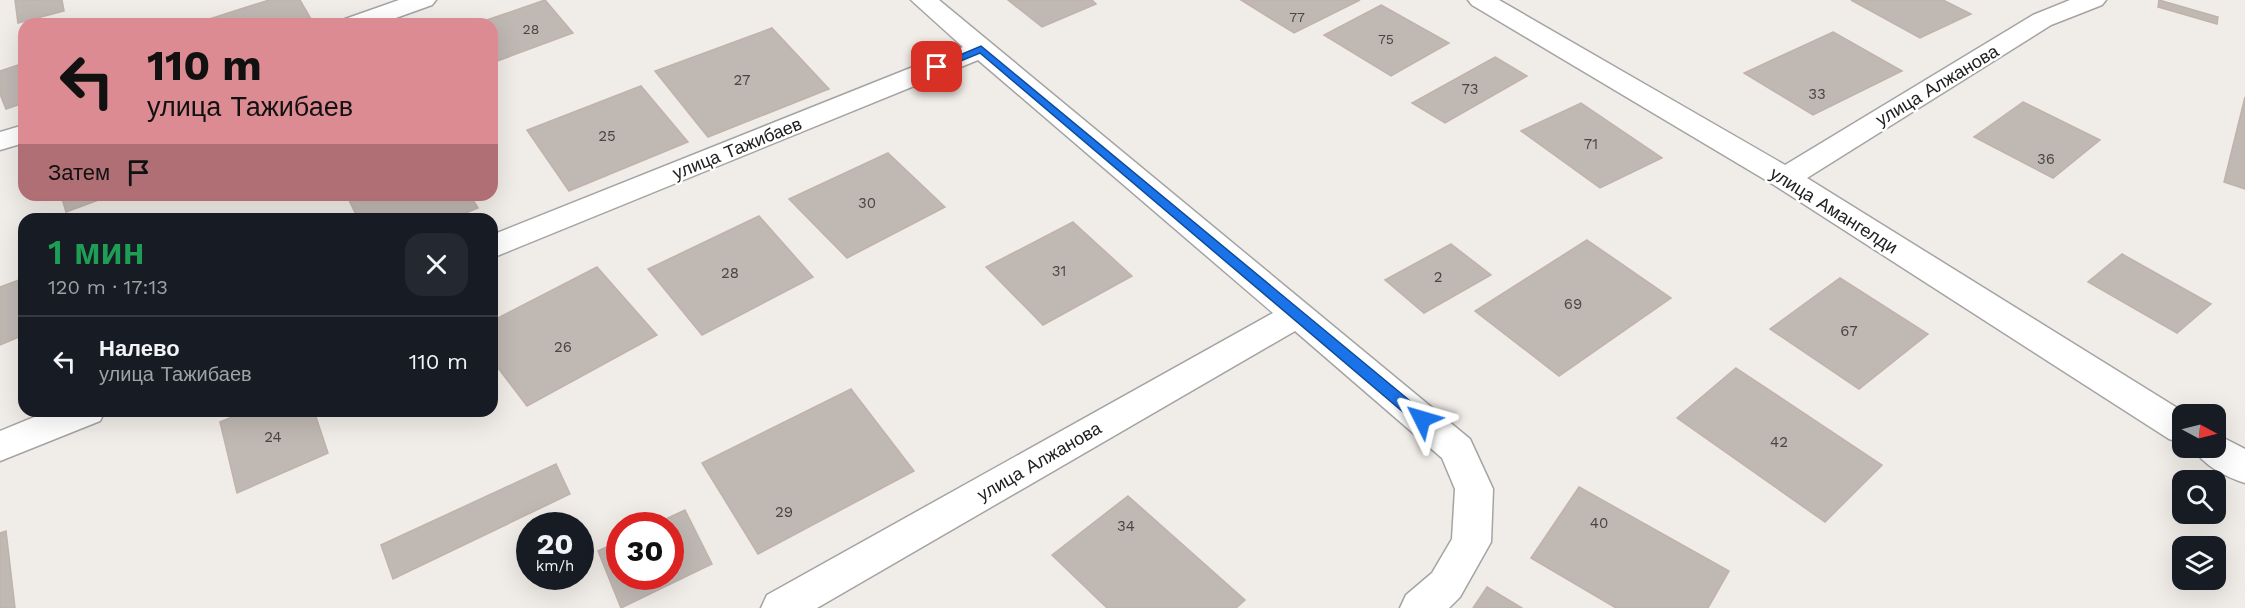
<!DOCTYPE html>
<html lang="ru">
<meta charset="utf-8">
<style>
:root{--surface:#171b24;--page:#242831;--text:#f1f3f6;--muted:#9ea1a6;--line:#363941}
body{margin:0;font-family:"Work Sans",sans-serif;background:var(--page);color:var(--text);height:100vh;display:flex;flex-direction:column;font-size:22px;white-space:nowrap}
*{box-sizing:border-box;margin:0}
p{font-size:20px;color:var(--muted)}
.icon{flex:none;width:33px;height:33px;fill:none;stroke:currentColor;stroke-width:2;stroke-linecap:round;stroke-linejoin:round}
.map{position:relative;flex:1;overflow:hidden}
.drawer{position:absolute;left:18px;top:213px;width:480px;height:204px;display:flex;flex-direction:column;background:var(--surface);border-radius:18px;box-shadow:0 6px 24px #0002}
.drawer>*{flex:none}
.top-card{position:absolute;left:18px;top:18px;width:480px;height:183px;border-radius:18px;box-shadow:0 6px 24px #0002;background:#dd8b93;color:#111;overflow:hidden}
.needle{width:39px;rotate:97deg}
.tools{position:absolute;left:2172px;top:404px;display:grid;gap:12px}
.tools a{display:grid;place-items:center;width:54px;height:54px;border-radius:12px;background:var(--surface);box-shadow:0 6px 24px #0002;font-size:30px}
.speed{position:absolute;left:516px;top:512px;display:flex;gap:12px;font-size:30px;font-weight:700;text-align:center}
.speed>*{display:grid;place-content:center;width:78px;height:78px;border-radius:50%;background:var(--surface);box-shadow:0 6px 24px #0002;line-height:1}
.speed small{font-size:15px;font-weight:400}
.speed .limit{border:9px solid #d22;background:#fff;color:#111}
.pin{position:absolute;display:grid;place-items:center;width:51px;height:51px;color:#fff;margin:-26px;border-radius:12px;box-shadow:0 3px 9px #0006}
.me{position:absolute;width:66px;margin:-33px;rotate:310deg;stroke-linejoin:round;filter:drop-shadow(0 0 4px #0008)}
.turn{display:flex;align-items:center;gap:21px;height:126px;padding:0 30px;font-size:27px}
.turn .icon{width:78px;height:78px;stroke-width:2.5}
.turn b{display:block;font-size:42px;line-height:51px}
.then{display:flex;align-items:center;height:57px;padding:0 30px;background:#0003;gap:12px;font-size:22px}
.round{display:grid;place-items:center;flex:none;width:63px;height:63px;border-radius:18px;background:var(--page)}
.summary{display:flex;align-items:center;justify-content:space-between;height:102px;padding:0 30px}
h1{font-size:36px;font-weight:600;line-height:45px;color:#1e9e55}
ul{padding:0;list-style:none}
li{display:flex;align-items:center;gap:18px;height:90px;padding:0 30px;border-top:2px solid var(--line)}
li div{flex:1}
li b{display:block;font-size:22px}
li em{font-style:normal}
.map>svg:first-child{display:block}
</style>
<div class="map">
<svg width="2245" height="608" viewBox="0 0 2245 608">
<rect width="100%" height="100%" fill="#f0ece7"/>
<path fill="#c0b8b3" stroke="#c1b2aa" stroke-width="1.5" d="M15,0H62L64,11L18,23Z
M269,0H300L311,19L295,24L197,23Z
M545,0L573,33L492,63V24H475Z
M1008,0H1092L1096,4L1042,27Z
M1241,0H1360L1294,33Z
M1851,0H1943L1971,14L1920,38Z
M2159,0L2218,17L2217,24L2158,7Z
M1381,5L1449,43L1391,76L1324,35Z
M772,28L829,89L708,137L655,71Z
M1833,32L1902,71L1813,115L1744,73Z
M1495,57L1527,76L1445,123L1412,103Z
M24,63V103L6,109L0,94V71Z
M641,86L688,142L569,191L527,130Z
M2245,97V189L2224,182Z
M2023,102L2100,140L2053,178L1974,137Z
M1581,103L1662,158L1600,188L1521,131Z
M888,153L945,207L847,258L789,199Z
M61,195H112L66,212Z
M363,195H470L478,208L452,219H358L349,200Z
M759,216L813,277L702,335L648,269Z
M1073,222L1132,276L1043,325L986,267Z
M1587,240L1671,298L1559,376L1475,311Z
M1451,244L1491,275L1424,313L1385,280Z
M2122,254L2211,304L2177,333L2088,282Z
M597,267L657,335L527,406L492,360V321Z
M24,278V335L0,345V287Z
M1840,278L1928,334L1859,389L1770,329Z
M1736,368L1882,465L1825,522L1677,418Z
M851,389L914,471L758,554L702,463Z
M246,411H314L328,453L237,493L220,422Z
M556,464L570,494L393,579L381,545Z
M1579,487L1729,571L1708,608H1616L1531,558Z
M1128,496L1245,600L1236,608H1107L1052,555Z
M685,510L712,564L621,608L598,551L620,541V576H670V525H653Z
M6,531L15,608H0V533Z
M1487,587L1522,608H1473Z"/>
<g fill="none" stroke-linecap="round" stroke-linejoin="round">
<defs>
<path id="street" d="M399,0H436L432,5L379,24H341L345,19Z
M911,0H939L1470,439L1493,489L1491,542L1460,597L1449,608H1400L1406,595L1432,573L1452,539L1455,489L1442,458L1295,331L817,608H761L767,595L1273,313L978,60L492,258V235L963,47Z
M1468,0H1499L1785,165L2033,15L2070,0H2106L2102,5L2051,25L1807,178L2187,414H2182V443L2169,439L1774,185L1472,5Z
M24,125V143L0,150V132Z
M49,411H105L100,421L0,461V431Z
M2216,434L2245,449V483C2226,477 2202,465 2193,447H2216Z"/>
</defs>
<use href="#street" stroke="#a4a4a4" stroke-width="3"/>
<use href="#street" fill="#fff" fill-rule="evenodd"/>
</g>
<path fill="#1a73e8" stroke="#114b97" stroke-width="1.5" d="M981,46L1427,415L1429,419L1427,423H1416L980,53L941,69H933L931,67Z"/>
<g text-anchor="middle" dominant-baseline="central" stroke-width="5" stroke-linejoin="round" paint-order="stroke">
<g font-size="14" fill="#484645">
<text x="1297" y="17">77</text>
<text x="531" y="29">28</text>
<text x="1386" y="39">75</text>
</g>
<g font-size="15" fill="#484645">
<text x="742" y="80">27</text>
<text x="1470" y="89">73</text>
<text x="1817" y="94">33</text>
<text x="607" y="136">25</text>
<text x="1591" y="144">71</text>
<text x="2046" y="159">36</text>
<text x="867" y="203">30</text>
<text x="1059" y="271">31</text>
<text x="730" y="273">28</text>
<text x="1438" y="277">2</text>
<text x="1573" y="304">69</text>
<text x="1849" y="331">67</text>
<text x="563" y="347">26</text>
<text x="273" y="437">24</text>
<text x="1779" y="442">42</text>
<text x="784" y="512">29</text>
<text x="1599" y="523">40</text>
<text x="1126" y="526">34</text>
</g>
<g font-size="18" fill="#202020" stroke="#fff">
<text transform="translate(1937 85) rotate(-31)">улица Алжанова</text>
<text transform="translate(737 148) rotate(-22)">улица Тажибаев</text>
<text transform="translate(1834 210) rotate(32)">улица Амангелди</text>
<text transform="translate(1039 461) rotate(-30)">улица Алжанова</text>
</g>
</g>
</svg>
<div class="tools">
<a><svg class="needle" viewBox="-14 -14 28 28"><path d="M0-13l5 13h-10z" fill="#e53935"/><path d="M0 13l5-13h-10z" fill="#9ea1a6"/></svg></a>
<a><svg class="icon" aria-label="search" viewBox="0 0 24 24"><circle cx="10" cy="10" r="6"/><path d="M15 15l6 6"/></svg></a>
<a><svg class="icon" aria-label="layers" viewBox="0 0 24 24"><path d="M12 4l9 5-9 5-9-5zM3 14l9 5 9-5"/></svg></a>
</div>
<div class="speed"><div>20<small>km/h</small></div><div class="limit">30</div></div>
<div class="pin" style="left:937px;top:67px;background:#d93025"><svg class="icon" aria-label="arrive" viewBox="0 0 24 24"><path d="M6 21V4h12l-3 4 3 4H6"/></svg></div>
<svg class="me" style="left:1422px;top:419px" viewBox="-20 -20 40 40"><path d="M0-17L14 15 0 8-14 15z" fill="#1a73e8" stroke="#fff" stroke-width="4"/></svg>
<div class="top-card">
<div class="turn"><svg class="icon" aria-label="left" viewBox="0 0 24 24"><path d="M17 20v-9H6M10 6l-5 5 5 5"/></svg><div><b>110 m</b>улица Тажибаев</div></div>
<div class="then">Затем<svg class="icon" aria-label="arrive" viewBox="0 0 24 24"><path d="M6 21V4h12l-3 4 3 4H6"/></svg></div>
</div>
<section class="drawer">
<div class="summary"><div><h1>1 мин</h1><p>120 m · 17:13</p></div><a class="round"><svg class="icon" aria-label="close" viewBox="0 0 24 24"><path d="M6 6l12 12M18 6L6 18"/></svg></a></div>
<ul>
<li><svg class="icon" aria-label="left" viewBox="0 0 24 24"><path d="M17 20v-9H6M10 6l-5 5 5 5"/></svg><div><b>Налево</b><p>улица Тажибаев</p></div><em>110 m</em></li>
</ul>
</section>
</div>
